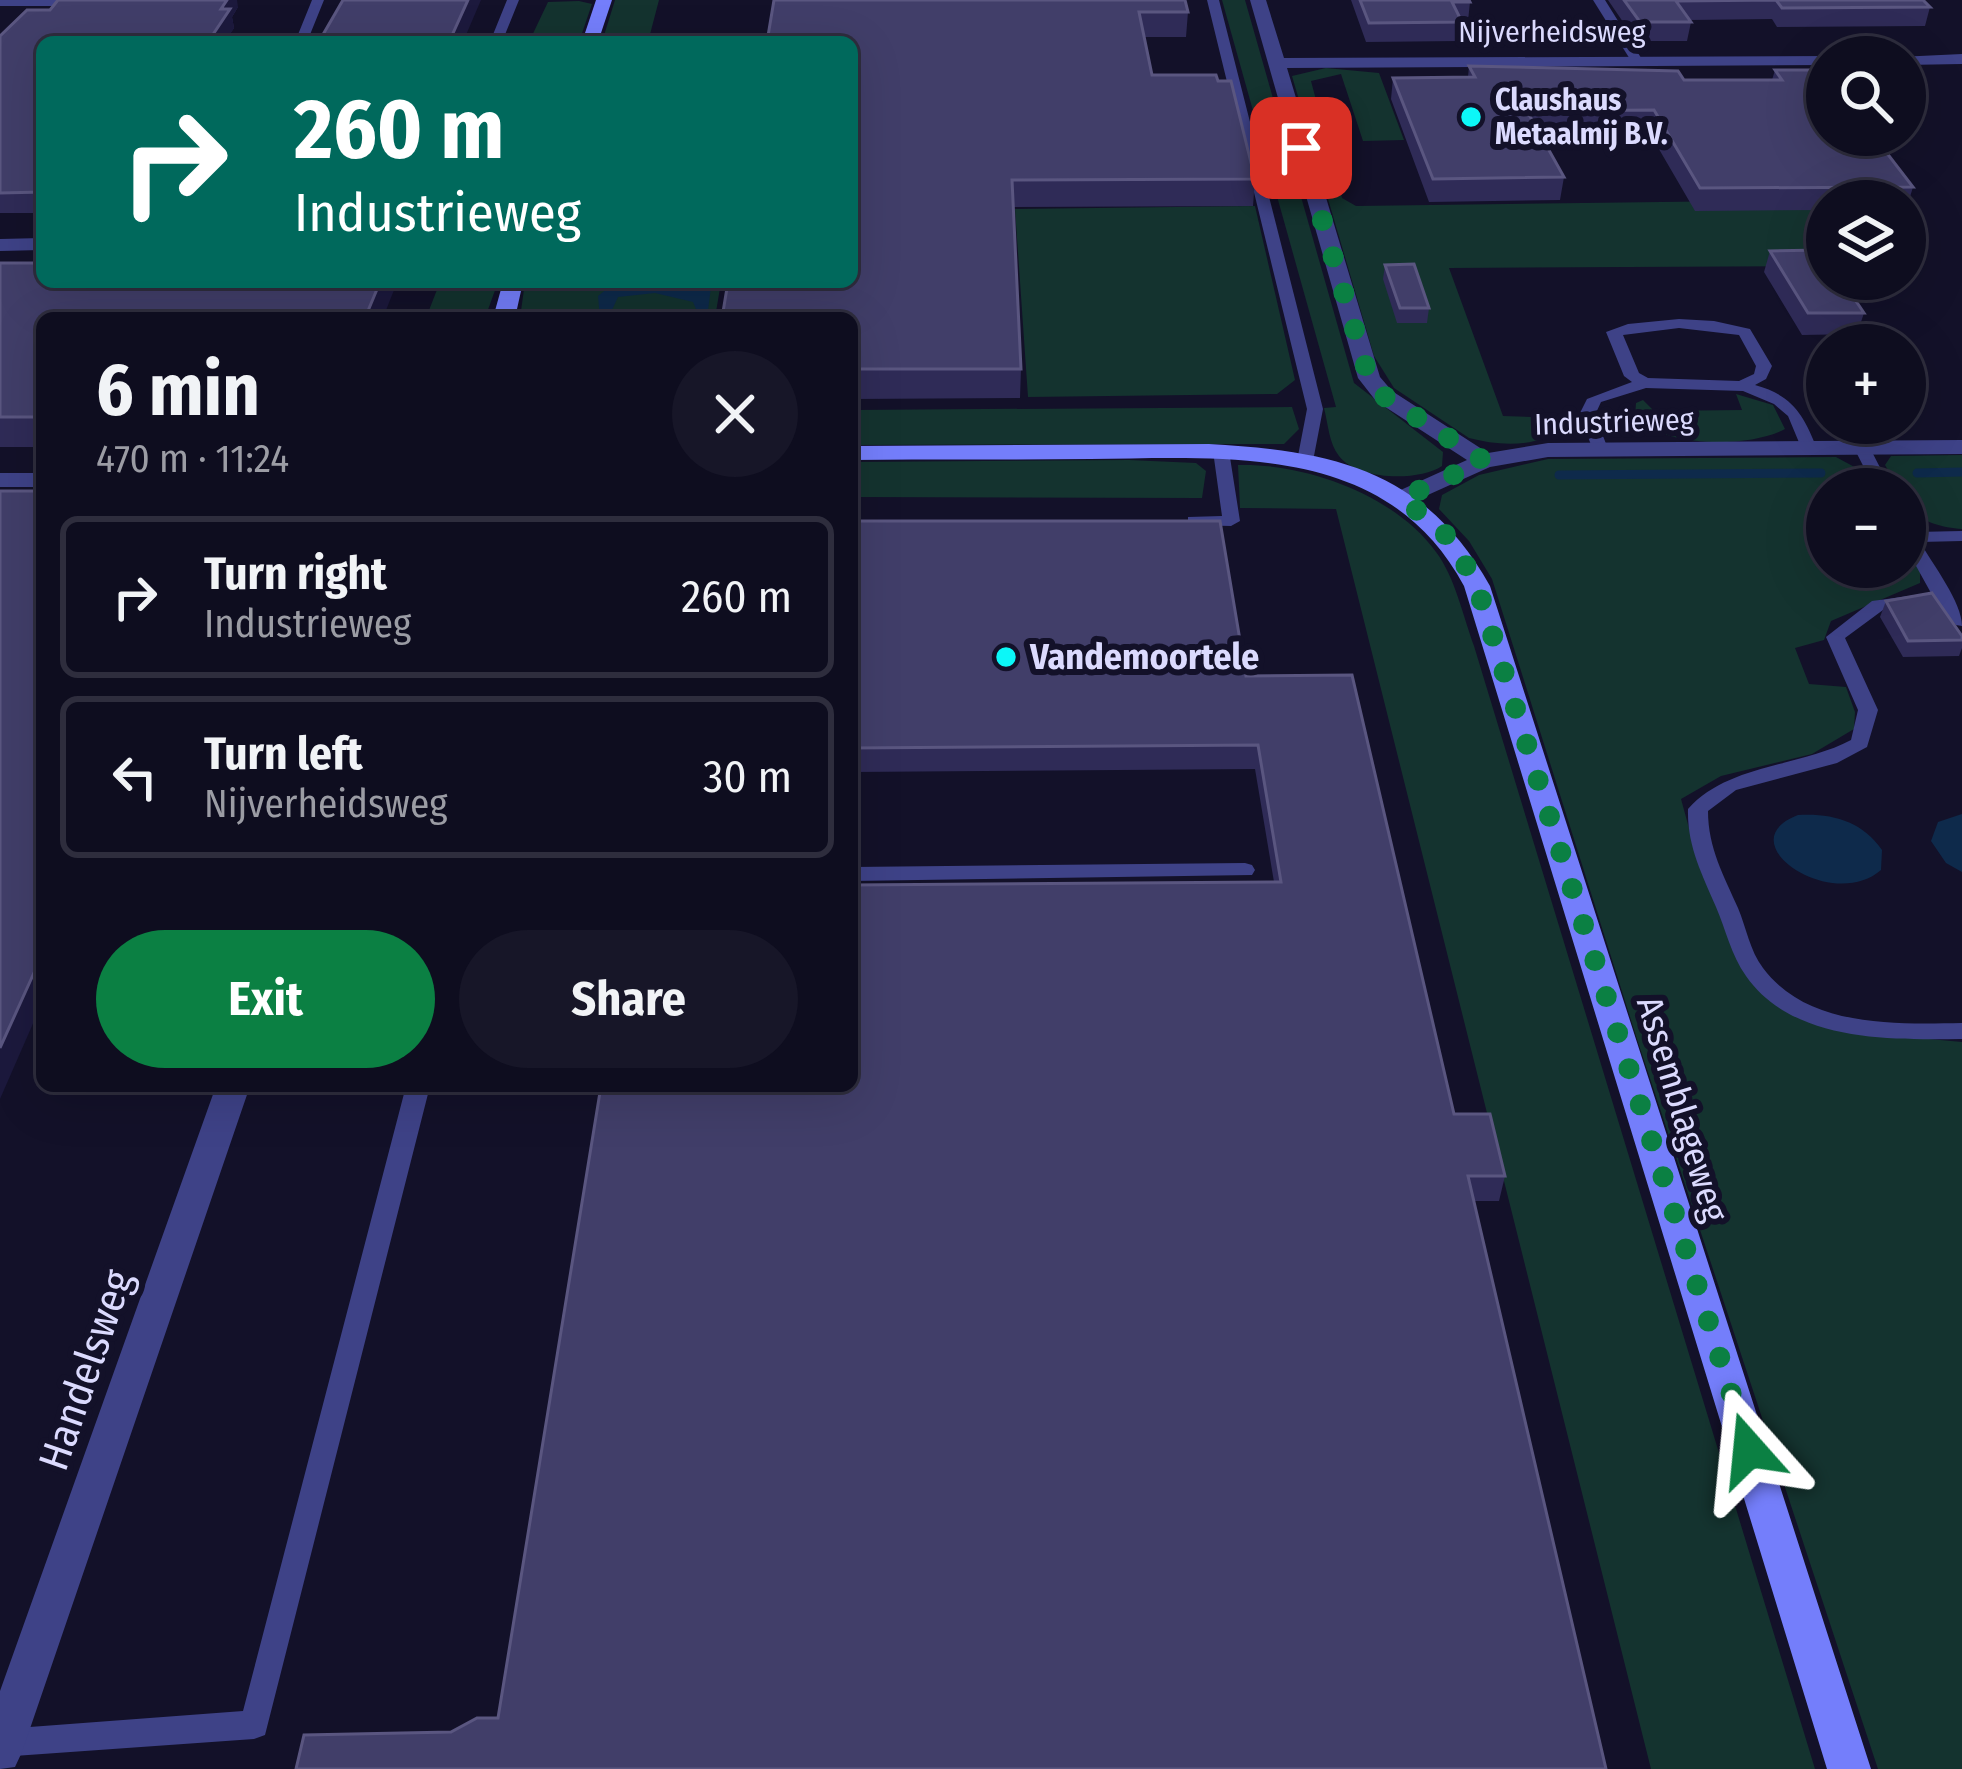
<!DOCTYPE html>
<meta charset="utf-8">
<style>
:root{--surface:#0e0d1f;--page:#171628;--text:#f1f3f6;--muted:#9b9ca4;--line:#2e2d3d;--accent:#0b8043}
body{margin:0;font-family:"Fira Sans Condensed",sans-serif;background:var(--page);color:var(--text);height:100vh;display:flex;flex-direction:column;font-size:45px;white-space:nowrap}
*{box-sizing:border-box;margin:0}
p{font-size:39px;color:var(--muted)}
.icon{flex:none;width:66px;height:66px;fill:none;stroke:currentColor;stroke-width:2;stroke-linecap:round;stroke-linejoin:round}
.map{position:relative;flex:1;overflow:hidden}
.drawer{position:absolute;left:36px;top:312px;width:822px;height:780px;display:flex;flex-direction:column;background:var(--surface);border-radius:18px;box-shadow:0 12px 48px #0002,0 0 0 3px var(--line)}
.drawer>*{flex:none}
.banner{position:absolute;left:36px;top:36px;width:822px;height:252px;border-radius:18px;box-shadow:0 12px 48px #0002,0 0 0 3px var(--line);background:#00695c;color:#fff;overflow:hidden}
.buttons{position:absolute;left:1806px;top:36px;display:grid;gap:24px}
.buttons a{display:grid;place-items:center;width:120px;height:120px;border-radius:50%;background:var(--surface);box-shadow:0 12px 48px #0002,0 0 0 3px var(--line);font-size:60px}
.pin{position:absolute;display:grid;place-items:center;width:102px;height:102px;color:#fff;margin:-51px;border-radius:24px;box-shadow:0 6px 18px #0006}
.me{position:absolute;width:132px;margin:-66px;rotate:342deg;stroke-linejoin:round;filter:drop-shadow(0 0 9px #0008)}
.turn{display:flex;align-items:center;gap:42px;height:252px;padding:0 60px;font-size:54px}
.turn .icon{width:156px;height:156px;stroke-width:2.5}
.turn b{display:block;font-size:84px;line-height:102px}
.round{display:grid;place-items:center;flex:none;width:126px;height:126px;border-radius:63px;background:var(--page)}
.headline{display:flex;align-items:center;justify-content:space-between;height:204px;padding:0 60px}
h1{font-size:72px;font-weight:700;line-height:90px}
.cta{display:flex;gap:24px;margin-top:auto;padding:24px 60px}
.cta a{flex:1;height:138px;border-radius:72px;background:var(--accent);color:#fff;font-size:48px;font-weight:700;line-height:138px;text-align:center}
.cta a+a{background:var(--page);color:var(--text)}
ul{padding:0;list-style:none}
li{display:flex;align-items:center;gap:36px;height:162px;margin:0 24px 18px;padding:0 36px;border:6px solid var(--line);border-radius:18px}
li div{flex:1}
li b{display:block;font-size:45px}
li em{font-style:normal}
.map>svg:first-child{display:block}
</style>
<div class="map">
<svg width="1962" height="1769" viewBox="0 0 1962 1769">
<rect width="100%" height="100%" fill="#131129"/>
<path fill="#14332f" d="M615,0H659L648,42H602Z
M1222,0H1245L1354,383L1443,452L1442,466C1418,482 1357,480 1339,456C1329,444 1328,423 1324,408L1336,407Z
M579,1L592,4L579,42H529L548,2Z
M1326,68L1379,73L1404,140L1363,141L1341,74L1311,81L1342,198L1356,206L1886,199L1827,201V266L1449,268L1503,416L1564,418L1563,428C1536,448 1500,446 1469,438L1394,388L1374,356L1292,76Z
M1255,206L1295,380L1277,394L1028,397L1015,209Z
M440,282H498L485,318H426Z
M525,282H721L715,318H520Z
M1736,394L1773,405L1785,429C1749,448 1665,448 1635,417L1636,403L1643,400L1654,411L1742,410Z
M1292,407L1299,429L1284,444L852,445V410Z
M1962,455V529C1936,527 1907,519 1905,489H1899L1885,465L1891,456Z
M1836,457L1860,470L1865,489H1827V567H1905V544L1920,570V583L1831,621L1824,640L1795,648L1809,684L1846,687L1855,712L1854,729L1812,754L1721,776L1681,799L1692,839L1754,977L1843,1031L1962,1042V1769H1878L1637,1039L1492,579L1469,541L1439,509L1442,495L1479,475L1548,459Z
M1129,460L1196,463L1206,471L1202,498L852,497V462Z
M1238,465C1306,463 1395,495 1436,552C1455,577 1463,616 1474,646L1815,1769H1651L1336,509L1240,508Z"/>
<path fill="#0e2a4b" d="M711,287L707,318H700L693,302L655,293L618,297L612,310L616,318H600L598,296L608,288Z
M1962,814V872L1946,863L1931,841L1938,822Z
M1798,815C1832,813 1862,821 1882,850L1881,870C1832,913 1726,842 1798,815Z"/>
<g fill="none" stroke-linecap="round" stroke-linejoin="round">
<path stroke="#0e2a4b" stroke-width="9" d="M1917,473L1962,472
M1559,475L1821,473"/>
<path fill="#3e4287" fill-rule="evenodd" d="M0,0H85L89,3L83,6H0Z
M312,0H324L307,42H295Z
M507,0H519L502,42H490Z
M1207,0H1219L1323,409L1313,461L1305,466L1297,461L1307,409Z
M1593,0H1605L1643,61L1641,64H1633Z
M1679,319L1714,321L1750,329L1772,366L1766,379L1755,385C1792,395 1804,415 1817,449L1815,452H1803L1788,416L1774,404L1743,391L1646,388L1601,402L1595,415L1608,449L1606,452H1594L1579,415L1587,399L1632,382L1624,376L1606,332L1628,324ZM1679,328L1739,335L1756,366L1754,374L1739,381L1648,378L1639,373L1623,335Z
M1862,443L1870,448L1891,489H1875L1854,448Z
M1221,446L1229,451L1240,521L1231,526L1188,525V517L1222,516L1213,451Z
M1905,525L1915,532L1962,531V541L1920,542C1933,565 1962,602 1962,626L1956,625L1937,603L1883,610L1845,638L1878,710L1867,747L1837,763L1736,790L1708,811C1708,848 1724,876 1738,908C1746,927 1750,951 1763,968C1808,1028 1895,1024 1962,1023V1039C1890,1040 1792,1042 1746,976C1731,955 1726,930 1716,907C1702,874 1687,846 1688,809C1728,764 1800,767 1851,740L1858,710L1826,637L1872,601L1931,593L1905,546Z
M1245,863L1252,865L1255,870L1252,875L852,881V867Z
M406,1086H430L265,1735L254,1739L0,1757V1731L3,1729L243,1711Z"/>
<path fill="#3e4287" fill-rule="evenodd" d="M1250,0H1266L1284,58L1833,56L1827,57V65L1287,68L1380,377L1392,391L1488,453L1548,443L1962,440V454L1548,457L1490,467L1410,503H1394V493L1467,460L1376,401L1358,378Z
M1962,54V64L1905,65V57H1898Z
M42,238V250L0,251V239Z
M0,473H42V487H0Z
M216,1086H250L22,1752L15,1767L0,1769V1691Z"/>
<path fill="#747efb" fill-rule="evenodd" d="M596,0H612L598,42H582Z
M503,282H523L515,318H493Z
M1209,444C1334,451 1425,470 1490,586L1871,1769H1827L1464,586C1387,443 1231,458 1090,459C1011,460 931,459 852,460V446Z"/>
</g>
<path fill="#2f2b57" d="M774,0L1188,12L1186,37H1144L1152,75L1255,179L1253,206L1013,207L1021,369L1020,398L852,399V318Z
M1351,0H1469L1470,2L1468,21H1461L1459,41L1366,42Z
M1608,0H1923L1930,7L1925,26L1777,27L1772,19L1689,20L1691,22L1687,41H1636Z
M238,7L232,17L234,28L225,41L42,42V213H0V36Z
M321,38L463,42H321Z
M1469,66L1684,80H1772L1775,70L1913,187L1906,210L1905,201H1827V210L1695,211L1649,132L1539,133L1564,177L1560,200L1429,202L1391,99L1393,78L1468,77Z
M1770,251L1864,313L1857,334L1802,335L1764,272Z
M0,263L394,290L42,318V447H0Z
M1385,265L1429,308L1427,323H1397L1383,279Z
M852,521L1246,676L1454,1114L1505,1176L1499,1201H1474L1606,1769L451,1732L498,1718L1274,882L1255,769L852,772Z
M1886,601L1962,636V648L1959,656L1903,657L1880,617Z"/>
<path fill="#1c193d" d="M227,0H237L238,7L232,17L234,28L225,42H208L221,9Z
M468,0H481L463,42H449Z
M380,282H393L394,290L383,318H365Z
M42,955V1003L0,1099V1048Z"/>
<path fill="#413e69" stroke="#5a5680" stroke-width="3" d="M58,0H227L221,9H230L208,42L264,41L263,42H42V192L0,193V36L27,10H50Z
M343,0H468L449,42H344L346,38H321Z
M774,0H1185L1188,12H1139L1152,75H1216L1218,81H1231L1255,179L1012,180L1021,369H852V318H722L728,282H852V42H767Z
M1360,0H1469L1470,2H1452L1462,22L1369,23Z
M1624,0H1923L1930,7L1782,8L1776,0L1676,1L1691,22H1640Z
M1469,66L1678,71L1684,80H1782L1775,70H1823L1827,75V135H1873L1913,187L1700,188L1654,110L1527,111L1564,177L1433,179L1393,78L1475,77Z
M1822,250L1827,258V279H1841L1864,313H1808L1770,251Z
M0,263H42V282H380L365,318H42V417H0Z
M1414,264L1429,308H1400L1385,265Z
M0,491H42V955L0,1048Z
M852,521H1220L1246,676L1352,675L1454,1114H1490L1505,1176H1468L1606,1769H296L304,1735L451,1732L477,1718H498L601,1086H852V885L1281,882L1258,745L852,748Z
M1932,593L1962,636V640L1908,641L1886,601Z"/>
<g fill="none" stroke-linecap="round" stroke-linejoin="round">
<path stroke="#0b8043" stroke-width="21" stroke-dasharray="0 37.8" d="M1301,148L1369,378L1384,396L1484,461L1402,498L1452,540L1477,586L1749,1450"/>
</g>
<g fill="#0cf7f8" stroke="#131129" stroke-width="4.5">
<circle cx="1471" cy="117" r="12"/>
<circle cx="1006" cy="657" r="12"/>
</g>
<g text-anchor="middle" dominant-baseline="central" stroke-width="12" stroke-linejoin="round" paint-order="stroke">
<g font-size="30" fill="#dbdafe" stroke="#131129">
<text x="1552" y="32">Nijverheidsweg</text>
<text transform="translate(1614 422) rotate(-2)">Industrieweg</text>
</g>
<g font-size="30" font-weight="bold" fill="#dbdafe" stroke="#131129" text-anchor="start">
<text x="1495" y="100">Claushaus<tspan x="1495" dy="34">Metaalmij B.V.</tspan></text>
</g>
<g font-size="36" font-weight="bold" fill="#dbdafe" stroke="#131129" text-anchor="start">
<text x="1030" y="657">Vandemoortele</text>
</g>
<g font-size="36" fill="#dbdafe" stroke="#131129">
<text transform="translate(1682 1109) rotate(73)">Assemblageweg</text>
</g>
<g font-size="42" fill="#dbdafe" stroke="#131129">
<text transform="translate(86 1370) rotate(-71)">Handelsweg</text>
</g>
</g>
</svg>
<div class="buttons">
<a><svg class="icon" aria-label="search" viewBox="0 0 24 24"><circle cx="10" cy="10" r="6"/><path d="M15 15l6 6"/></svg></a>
<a><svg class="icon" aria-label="layers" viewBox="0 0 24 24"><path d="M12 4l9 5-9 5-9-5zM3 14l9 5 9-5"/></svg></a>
<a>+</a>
<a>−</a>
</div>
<div class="pin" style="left:1301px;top:148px;background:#d93025"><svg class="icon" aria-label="arrive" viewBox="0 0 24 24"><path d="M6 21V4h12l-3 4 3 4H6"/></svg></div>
<svg class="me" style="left:1749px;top:1450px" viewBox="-20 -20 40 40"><path d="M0-17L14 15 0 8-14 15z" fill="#0b8043" stroke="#fff" stroke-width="4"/></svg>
<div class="banner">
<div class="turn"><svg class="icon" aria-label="right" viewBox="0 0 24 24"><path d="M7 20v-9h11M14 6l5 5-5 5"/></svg><div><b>260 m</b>Industrieweg</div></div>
</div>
<section class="drawer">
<div class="headline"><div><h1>6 min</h1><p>470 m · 11:24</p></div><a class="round"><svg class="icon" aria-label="close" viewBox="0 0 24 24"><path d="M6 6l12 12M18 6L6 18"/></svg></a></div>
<ul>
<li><svg class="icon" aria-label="right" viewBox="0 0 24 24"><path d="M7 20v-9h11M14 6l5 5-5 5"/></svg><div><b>Turn right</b><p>Industrieweg</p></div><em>260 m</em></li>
<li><svg class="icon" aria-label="left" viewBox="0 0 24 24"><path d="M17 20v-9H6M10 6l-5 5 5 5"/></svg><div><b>Turn left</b><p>Nijverheidsweg</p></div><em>30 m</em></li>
</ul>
<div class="cta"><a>Exit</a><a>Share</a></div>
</section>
</div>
